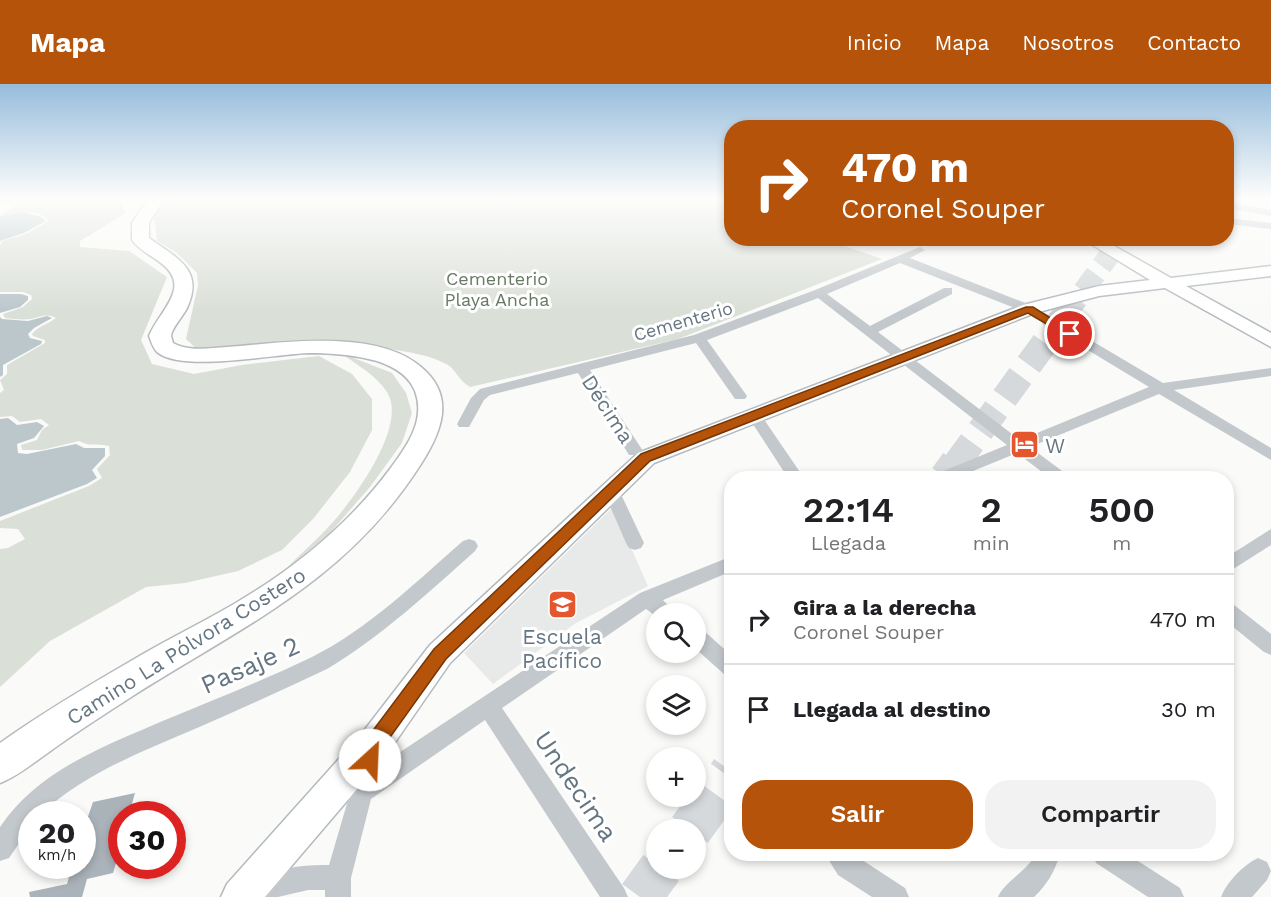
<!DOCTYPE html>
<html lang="es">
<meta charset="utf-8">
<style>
:root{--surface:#fff;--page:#f2f2f2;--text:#202124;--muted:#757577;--line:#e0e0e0;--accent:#b45309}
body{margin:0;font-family:"Work Sans",sans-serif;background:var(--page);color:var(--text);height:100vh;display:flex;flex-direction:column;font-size:22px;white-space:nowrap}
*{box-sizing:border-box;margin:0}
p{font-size:20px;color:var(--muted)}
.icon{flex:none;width:33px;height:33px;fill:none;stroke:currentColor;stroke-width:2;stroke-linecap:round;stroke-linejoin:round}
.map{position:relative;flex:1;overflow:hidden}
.panel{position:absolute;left:724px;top:387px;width:510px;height:390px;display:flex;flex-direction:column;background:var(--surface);border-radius:24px;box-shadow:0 3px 9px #0003}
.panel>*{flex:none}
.top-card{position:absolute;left:724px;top:36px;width:510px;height:126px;border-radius:24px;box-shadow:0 3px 9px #0003;background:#b45309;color:#fff;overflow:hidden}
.buttons{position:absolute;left:646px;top:519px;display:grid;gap:12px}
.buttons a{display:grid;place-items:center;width:60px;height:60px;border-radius:50%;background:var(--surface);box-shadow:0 3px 9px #0003;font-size:30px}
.speed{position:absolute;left:18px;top:717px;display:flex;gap:12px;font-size:30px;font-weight:700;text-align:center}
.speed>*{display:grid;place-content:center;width:78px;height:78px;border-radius:50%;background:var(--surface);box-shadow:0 3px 9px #0003;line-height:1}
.speed small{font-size:15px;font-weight:400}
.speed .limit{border:9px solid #d22;background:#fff;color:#111}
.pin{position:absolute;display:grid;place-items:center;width:51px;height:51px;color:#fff;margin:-26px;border:3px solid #fff;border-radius:50%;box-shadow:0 2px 6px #0007}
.me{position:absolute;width:66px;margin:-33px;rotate:25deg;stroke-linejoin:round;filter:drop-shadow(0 0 4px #0008)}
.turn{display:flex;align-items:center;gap:21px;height:126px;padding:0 18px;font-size:27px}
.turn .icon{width:78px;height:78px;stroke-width:2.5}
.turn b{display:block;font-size:42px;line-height:51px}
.eta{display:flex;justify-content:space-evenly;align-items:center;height:102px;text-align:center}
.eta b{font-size:36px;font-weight:600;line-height:42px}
.action{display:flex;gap:12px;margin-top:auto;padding:12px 18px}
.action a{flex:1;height:69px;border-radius:24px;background:var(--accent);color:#fff;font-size:24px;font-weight:600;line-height:69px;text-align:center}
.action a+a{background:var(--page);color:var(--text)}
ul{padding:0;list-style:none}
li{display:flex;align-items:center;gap:18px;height:90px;padding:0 18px;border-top:2px solid var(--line)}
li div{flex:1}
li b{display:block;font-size:22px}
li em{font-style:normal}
header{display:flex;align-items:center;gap:36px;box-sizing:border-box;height:84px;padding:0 30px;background:var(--accent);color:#fff}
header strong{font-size:28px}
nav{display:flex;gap:33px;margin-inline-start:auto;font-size:21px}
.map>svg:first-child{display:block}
</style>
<header>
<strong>Mapa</strong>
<nav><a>Inicio</a><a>Mapa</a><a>Nosotros</a><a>Contacto</a></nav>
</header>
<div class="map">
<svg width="1271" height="813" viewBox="0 0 1271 813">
<rect width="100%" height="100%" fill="#fafaf8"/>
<path fill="#e8e9e9" d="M613,423L648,502L576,539L493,600L464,569Z"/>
<path fill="#dadfd7" d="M0,115H119L126,129L80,157V163L129,167L167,193L141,256L152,280L194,290L242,281L319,272L352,290L372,315V346L350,388L313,435L282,466L238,487L185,499L146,503L50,557L0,603V465L8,464L25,455L18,445L0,444V437L89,402L102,394L97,385L110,371L109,362C97,359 90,363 79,357L42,366H22L21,361L37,356L42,346L49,341L41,335L20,338L12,332L0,333V309L4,306L0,296L7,290V281L45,259V256L33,252L32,250C38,242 49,240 56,234C46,229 41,233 31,235C24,236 12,235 5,234L3,230L23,223L32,215L31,211L23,208H0V162L2,157L26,150L49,137C34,122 18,130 0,131L20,119L7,118L0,121Z
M168,115H710L732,122V154L824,155L882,175L678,255L470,303C458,296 456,286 448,281C432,272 414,269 396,266C330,253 266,260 200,268L186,255L198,201L197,189L177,169L157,157L154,131Z
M341,269L392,289L406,309L412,329L402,359L370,403L329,450L284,487C300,470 318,455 333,438C355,413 408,341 387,308C376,291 357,281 341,269Z"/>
<path fill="#bbc7cb" d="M23,128L41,133L46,137L24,149L0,157V132Z
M0,210H21L28,212V216L20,223L0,229Z
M47,232L52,234L34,244L28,250L30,254L42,257L41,260L3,281V291L0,293V233L2,235L28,237Z
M8,334L17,341L37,338L44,342L34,354L17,360L18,369L27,370L76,360L84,364H105V372L92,386L97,394L87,400L0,433V335Z"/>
<path fill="#aab3b9" d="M135,709L129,730H122V759L113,789L87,795L82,813H30L29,808L67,800L72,782H82V750L93,718Z"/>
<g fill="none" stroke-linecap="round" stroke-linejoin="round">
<path stroke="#d5d9db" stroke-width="21" stroke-dasharray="21 10" stroke-linecap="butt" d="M1065,232L1122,154"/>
<path stroke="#d5d9db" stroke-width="27" stroke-dasharray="27 14" stroke-linecap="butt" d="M956,380L1066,230"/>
<path stroke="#d5d9db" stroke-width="34" stroke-dasharray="34 17" stroke-linecap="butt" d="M946,394L957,379"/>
<path stroke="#d5d9db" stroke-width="44" stroke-dasharray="44 22" stroke-linecap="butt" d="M690,746L732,688
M640,813L661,784"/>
<defs>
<path id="secondary" d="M1081,154H1100L1171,194L1271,182V192L1186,202L1271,249V263L1165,204L1099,212L1035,229L654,379L450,579L387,670L265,813H221L227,800L363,648L430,561L638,369L1023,221L1099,202L1150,196Z"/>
<path id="primary" d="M148,115H164L149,139V154C176,174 205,185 187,224C183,232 176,239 172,248L171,252L173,259C189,268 209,264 227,263C281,259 376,244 421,283C456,312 442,347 421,380C345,499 242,542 128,615C102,632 75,649 49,668C33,679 18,692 0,699V659C42,629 86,603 131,577C164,557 200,540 234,520C294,485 349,440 390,385C407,362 426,336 415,307C408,290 392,282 377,277C355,271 332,269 309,269C275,270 182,289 157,268C153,264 151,257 149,252C159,227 193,203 161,179C152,172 139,166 132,156V139Z"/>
</defs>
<use href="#secondary" stroke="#b3babf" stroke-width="3"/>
<use href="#primary" stroke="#b5babe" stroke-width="3"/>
<path fill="#c3c8cc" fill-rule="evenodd" d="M1227,118L1271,126V132L1227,124Z
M1227,134L1271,139V145L1227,140Z
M920,163L925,166L910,174L1033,222L1163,299L1271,284V292L1174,306L1271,364V376L1159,310L1030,363L1066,390L1068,394H1050L1017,369L956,394H934L936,390L1007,361L818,214L707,256L747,312L745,315H735L696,259L590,286L643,367L641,371H629L578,289L490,311L484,316L469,343H459L457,340L471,314L480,305L694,251L815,206ZM900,179L1025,228L1149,303L1020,356L878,248L952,210V204H944L870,242L827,210Z
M754,326L759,328L804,394H788L747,331Z
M611,400L617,402L619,406L644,459L641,464L635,466L629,464L626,459L603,406L605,402Z
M1271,445V461L1227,489V473Z
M469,455L475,457L478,462L475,467C428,509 382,552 327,585C284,605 241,625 197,644C144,667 84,689 41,730H32V741L9,774L0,777V743C38,686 105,662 165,636C214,616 264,596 312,573C368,545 416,498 463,457Z
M732,472V487L663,516L676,530H657V533L646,525L502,624L624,804L628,813H600L485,636L371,715L351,794V813H325V806H308L278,813H243L240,806L244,797C270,786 301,780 329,781L356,689L364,685L370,688L640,509Z
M1227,519L1234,521L1271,550V571L1264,568L1227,538Z
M696,544L703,546L732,572V594L725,591L696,565Z
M825,770H853L905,804L909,813H872L838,791Z
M1036,770H1060C1055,787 1047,801 1034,813H998C1004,798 1026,788 1036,770Z
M1093,770H1127L1180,804L1184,813H1148L1096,779Z
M1258,774L1267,778L1271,787L1267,796L1252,813H1221C1227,798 1243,781 1258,774Z"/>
<use href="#secondary" fill="#fff" fill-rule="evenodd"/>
<use href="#primary" fill="#fff" fill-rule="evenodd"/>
</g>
<linearGradient id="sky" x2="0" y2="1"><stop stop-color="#96bcdc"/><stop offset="0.5" stop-color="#fdfdfc"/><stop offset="1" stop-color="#fdfdfc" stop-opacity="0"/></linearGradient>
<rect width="1271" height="228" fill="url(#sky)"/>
<path fill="#b45309" stroke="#753606" stroke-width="1.5" d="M1026,223H1033L1076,250L1070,253L1067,252L1028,229L650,377L446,575L383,663L377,682L370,685L363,682L361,676L368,653L434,565L641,370Z"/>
<defs>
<symbol id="hotel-square" viewBox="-11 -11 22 22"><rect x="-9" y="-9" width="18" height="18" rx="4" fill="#e4572e" stroke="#fff"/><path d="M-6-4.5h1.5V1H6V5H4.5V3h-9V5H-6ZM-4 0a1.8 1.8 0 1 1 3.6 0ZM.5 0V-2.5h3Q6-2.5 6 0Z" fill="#fff"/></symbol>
<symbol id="school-square" viewBox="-11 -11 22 22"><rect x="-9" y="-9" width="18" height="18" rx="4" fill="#e4572e" stroke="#fff"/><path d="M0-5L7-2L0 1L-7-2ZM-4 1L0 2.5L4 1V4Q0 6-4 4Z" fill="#fff"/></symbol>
</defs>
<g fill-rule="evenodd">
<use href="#hotel-square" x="1008" y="344" width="33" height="33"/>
<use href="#school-square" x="546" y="504" width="33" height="33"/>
</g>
<g text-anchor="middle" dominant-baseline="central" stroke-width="6" stroke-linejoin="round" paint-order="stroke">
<g font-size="18" fill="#687a64" stroke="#fff">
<text x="497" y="194">Cementerio<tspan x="497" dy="21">Playa Ancha</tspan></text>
</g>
<g font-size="18" fill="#657683" stroke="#fff">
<text transform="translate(683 237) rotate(-16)">Cementerio</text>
</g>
<g font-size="21" fill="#657683" stroke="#fff">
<text transform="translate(608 325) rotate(57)">Décima</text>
<text transform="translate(186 562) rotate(-32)">Camino La Pólvora Costero</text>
</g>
<g font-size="21" fill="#657683" stroke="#fff" text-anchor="start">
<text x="1045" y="361">W</text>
<text x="562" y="552" text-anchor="middle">Escuela<tspan x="562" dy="24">Pacífico</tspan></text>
</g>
<g font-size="26" fill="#657683" stroke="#fff">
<text transform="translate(250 581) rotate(-24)">Pasaje 2</text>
<text transform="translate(576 702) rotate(56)">Undecima</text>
</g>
</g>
</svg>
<div class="buttons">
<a><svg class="icon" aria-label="search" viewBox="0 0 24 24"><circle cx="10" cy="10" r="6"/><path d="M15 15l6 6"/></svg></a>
<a><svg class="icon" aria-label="layers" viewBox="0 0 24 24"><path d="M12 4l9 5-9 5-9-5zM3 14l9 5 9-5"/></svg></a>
<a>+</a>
<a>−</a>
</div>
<div class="speed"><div>20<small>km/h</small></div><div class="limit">30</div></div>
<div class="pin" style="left:1070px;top:250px;background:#d93025"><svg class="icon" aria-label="arrive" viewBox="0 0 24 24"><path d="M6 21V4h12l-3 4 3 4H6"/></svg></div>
<svg class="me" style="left:370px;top:676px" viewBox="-20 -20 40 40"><circle r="19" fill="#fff"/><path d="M0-13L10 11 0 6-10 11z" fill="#b45309"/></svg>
<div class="top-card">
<div class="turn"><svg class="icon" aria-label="right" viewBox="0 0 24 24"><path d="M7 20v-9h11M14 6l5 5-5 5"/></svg><div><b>470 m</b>Coronel Souper</div></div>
</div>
<section class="panel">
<div class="eta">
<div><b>22:14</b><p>Llegada</p></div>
<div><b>2</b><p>min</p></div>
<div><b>500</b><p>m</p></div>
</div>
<ul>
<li><svg class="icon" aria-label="right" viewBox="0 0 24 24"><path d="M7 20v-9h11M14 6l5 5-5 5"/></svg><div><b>Gira a la derecha</b><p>Coronel Souper</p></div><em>470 m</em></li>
<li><svg class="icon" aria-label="arrive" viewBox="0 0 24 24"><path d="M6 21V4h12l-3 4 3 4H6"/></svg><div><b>Llegada al destino</b></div><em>30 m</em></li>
</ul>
<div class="action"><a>Salir</a><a>Compartir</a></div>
</section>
</div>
